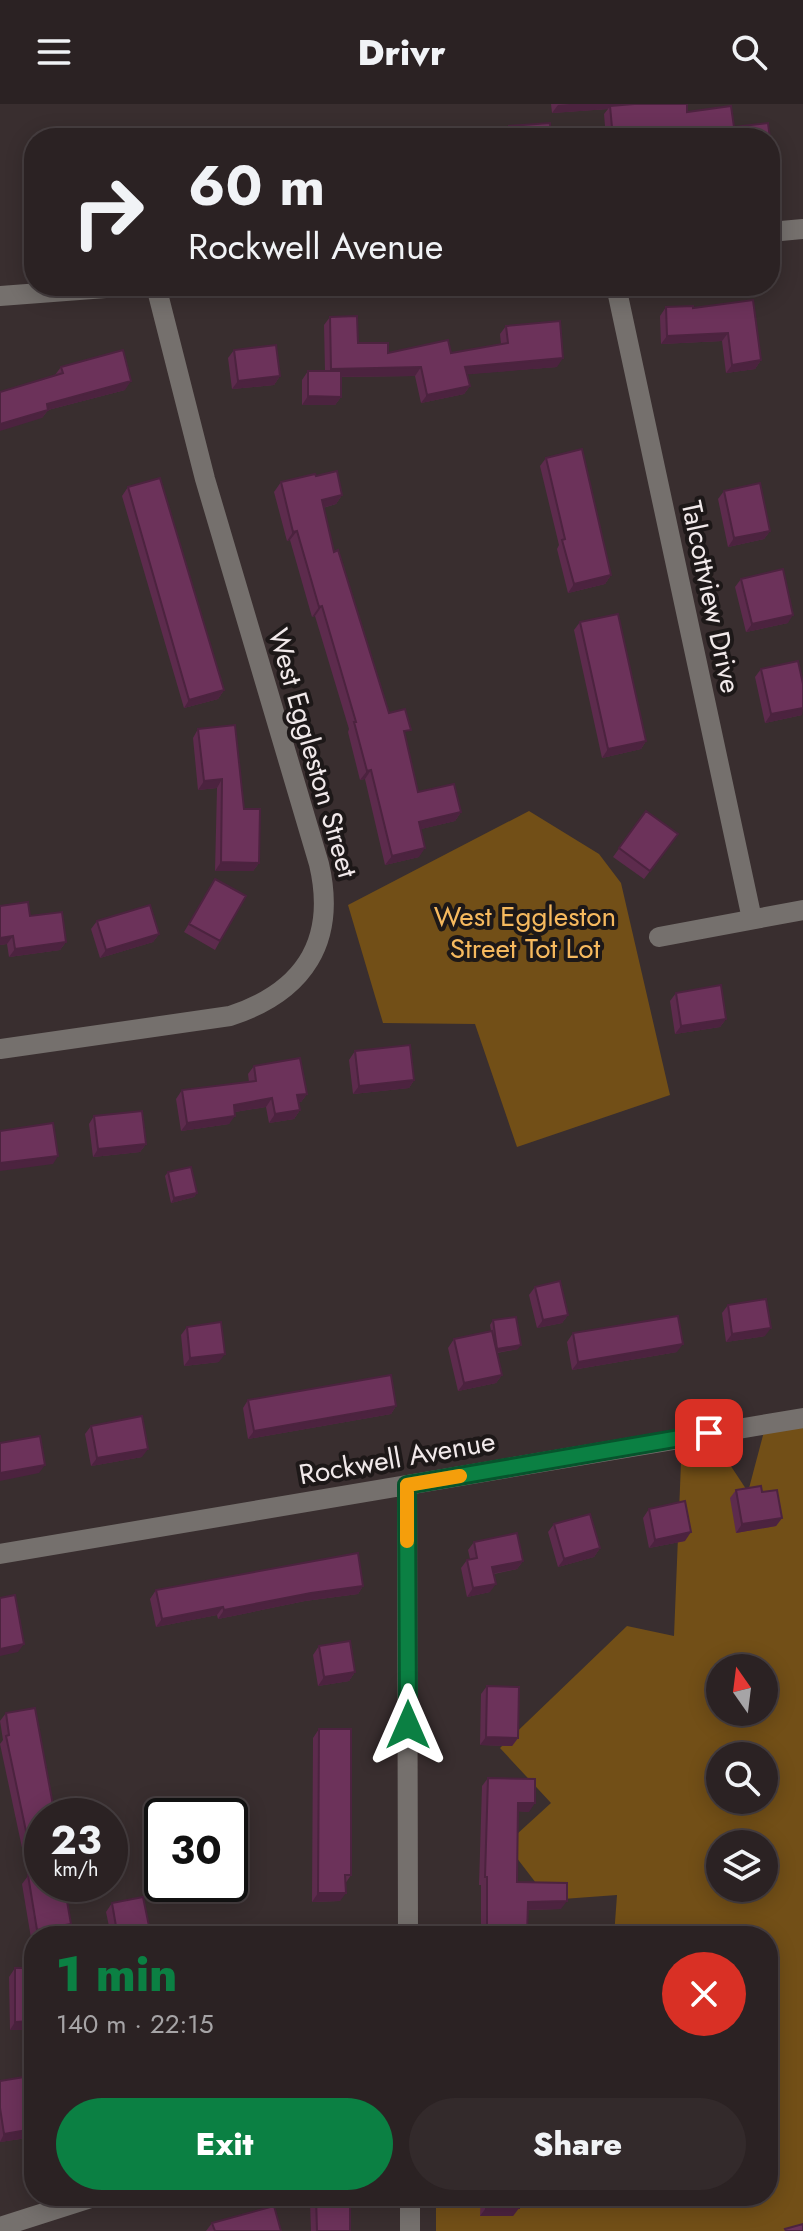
<!DOCTYPE html>
<meta charset="utf-8">
<style>
:root{--surface:#2b2223;--page:#332a2b;--text:#f1f3f6;--muted:#a6a4a6;--line:#473f41;--accent:#0b8043}
body{margin:0;font-family:Jost,sans-serif;background:var(--page);color:var(--text);height:100vh;display:flex;flex-direction:column;font-size:30px;white-space:nowrap}
*{box-sizing:border-box;margin:0}
p{font-size:26px;color:var(--muted)}
.icon{flex:none;width:44px;height:44px;fill:none;stroke:currentColor;stroke-width:2;stroke-linecap:round;stroke-linejoin:round}
.map{position:relative;flex:1;overflow:hidden}
.drawer{position:absolute;left:24px;top:1822px;width:754px;height:280px;display:flex;flex-direction:column;background:var(--surface);border-radius:32px;box-shadow:0 4px 20px #0003,0 0 0 2px var(--line)}
.drawer>*{flex:none}
.top-card{position:absolute;left:24px;top:24px;width:756px;height:168px;border-radius:32px;box-shadow:0 4px 20px #0003,0 0 0 2px var(--line);background:#2b2223;color:var(--text);overflow:hidden}
.needle{width:52px;rotate:346deg}
.tools{position:absolute;left:706px;top:1550px;display:grid;gap:16px}
.tools a{display:grid;place-items:center;width:72px;height:72px;border-radius:50%;background:var(--surface);box-shadow:0 4px 20px #0003,0 0 0 2px var(--line);font-size:40px}
.speed{position:absolute;left:24px;top:1694px;display:flex;gap:16px;font-size:40px;font-weight:700;text-align:center}
.speed>*{display:grid;place-content:center;width:104px;height:104px;border-radius:50%;background:var(--surface);box-shadow:0 4px 20px #0003,0 0 0 2px var(--line);line-height:1}
.speed small{font-size:20px;font-weight:400}
.speed .limit{border:4px solid #111;border-radius:12px;background:#fff;color:#111}
.pin{position:absolute;display:grid;place-items:center;width:68px;height:68px;color:#fff;margin:-34px;border-radius:16px;box-shadow:0 4px 12px #0006}
.me{position:absolute;width:88px;margin:-44px;rotate:0deg;stroke-linejoin:round;filter:drop-shadow(0 0 6px #0008)}
.turn{display:flex;align-items:center;gap:28px;height:168px;padding:0 32px;font-size:36px}
.turn .icon{width:104px;height:104px;stroke-width:2.5}
.turn b{display:block;font-size:56px;line-height:68px}
.round{display:grid;place-items:center;flex:none;width:84px;height:84px;border-radius:42px;background:var(--page)}
.headline{display:flex;align-items:center;justify-content:space-between;height:136px;padding:0 32px}
h1{font-size:48px;font-weight:800;line-height:60px;color:var(--accent)}
.cta{display:flex;gap:16px;margin-top:auto;padding:16px 32px}
.cta a{flex:1;height:92px;border-radius:48px;background:var(--accent);color:#fff;font-size:32px;font-weight:800;line-height:92px;text-align:center}
.cta a+a{background:var(--page);color:var(--text)}
header{display:flex;justify-content:space-between;align-items:center;height:104px;padding:0 32px;background:var(--surface);font-size:36px;font-weight:800}
.map>svg:first-child{display:block}
</style>
<header><svg class="icon" aria-label="menu" viewBox="0 0 24 24"><path d="M4 6h16M4 12h16M4 18h16"/></svg>Drivr<svg class="icon" aria-label="search" viewBox="0 0 24 24"><circle cx="10" cy="10" r="6"/><path d="M15 15l6 6"/></svg></header>
<div class="map">
<svg width="803" height="2127" viewBox="0 0 803 2127">
<rect width="100%" height="100%" fill="#392e2f"/>
<path fill="#724f17" fill-rule="evenodd" d="M529,707L599,750L621,779L670,991L517,1043L475,920L383,919L348,801Z
M803,1313V2127H436V2092H768V1832H614L617,1791L549,1796L506,1740L551,1699L500,1644L627,1522L674,1532L682,1334L709,1329L748,1388L766,1320ZM720,1564H764V1608H720ZM720,1652H764V1696H720ZM720,1740H764V1784H720Z"/>
<g fill="none" stroke-linecap="round" stroke-linejoin="round">
<path stroke="#75706d" stroke-width="20" d="M770,128L803,125
M616,182L752,815
M0,192L132,182
M659,833L803,806
M0,945L230,912C304,888 337,837 319,760L205,375L156,182
M407,1381L408,1832
M0,1450L803,1314
M410,2092V2127
M0,2123L97,2092"/>
</g>
<path fill="#5d2b4d" d="M551,0H622L621,1L687,8L770,34H606L604,10L608,5L552,9Z
M509,22L551,34H504V30Z
M753,196L761,256L755,265L726,269L722,237L661,240L660,212L666,203L693,204Z
M330,213L358,239L388,249H451L501,240L500,230L506,222L557,263L467,270L470,282L464,290L421,299L415,272L341,273V293L335,301H302V276L308,267H325L324,221Z
M234,246L280,272L274,281L232,285L228,254Z
M61,263L125,286L48,306L42,314L55,271Z
M546,354L611,471L605,480L568,489L557,445L559,441L540,362Z
M316,372L342,391L336,400L323,404L334,448L389,609L405,633L418,688L461,708L455,717L421,725L419,753L385,761L365,675L360,676L348,628L349,625L315,512L312,513L290,436L287,437L274,388L281,378Z
M128,383L224,586L218,595L184,604L122,392Z
M724,387L770,427L764,435L728,443L718,395Z
M741,475L788,519L746,528L735,483Z
M580,518L646,637L641,645L602,654L574,526Z
M761,565L802,611L765,619L755,573Z
M198,625L244,705L259,759L253,767H215L217,684L198,686L193,634Z
M646,707L678,730L644,775L613,753Z
M215,775L220,837L215,846L184,828Z
M0,802L30,812L66,838L60,846L9,853L7,840L0,841Z
M97,817L159,830L153,838L100,854L91,825Z
M676,889L726,915L720,923L675,930L670,897Z
M355,947L414,976L409,984L353,990L349,956Z
M254,962L307,990L301,998H299L300,1006L294,1015L269,1019L266,1003L235,1008L229,1020L181,1027L176,995L182,986L249,978L248,970Z
M94,1012L146,1040L140,1048L93,1053L89,1020Z
M168,1068L197,1089L194,1093L171,1099L165,1072Z
M535,1183L568,1211L562,1219L537,1224L529,1191Z
M728,1201L765,1232L726,1238L722,1209Z
M493,1216L518,1245L497,1249L502,1271L496,1279L458,1287L448,1244L454,1235L491,1227L490,1221Z
M187,1223L219,1258L184,1262L181,1231Z
M573,1229L677,1248L572,1266L567,1238Z
M248,1296L396,1302L391,1310L248,1335L243,1304Z
M91,1322L142,1353L91,1362L85,1330Z
M736,1386L762,1388L782,1414L776,1422L736,1429L730,1394Z
M649,1405L685,1437L649,1444L643,1414Z
M554,1420L600,1444L594,1453L558,1463L548,1428Z
M474,1438L523,1457L517,1465L494,1470L490,1488L467,1493L461,1464L467,1456L470,1455L468,1446Z
M363,1482L358,1490L305,1497L218,1515L217,1511L156,1523L150,1495L156,1486Z
M319,1542L355,1568L349,1577L318,1582L313,1551Z
M487,1582L518,1634L512,1642L480,1641L481,1590Z
M6,1609L42,1712L71,1820L65,1829L45,1832H34L31,1834L22,1780L28,1772L0,1640L3,1636L0,1617Z
M319,1625L351,1771L345,1780L340,1797L312,1798L313,1634Z
M488,1674L529,1708L518,1707L517,1778L561,1805L528,1806L527,1832H481V1781H479L482,1682Z
M228,1695L232,1721L230,1724V1712H182V1709L187,1701Z
M112,1799L149,1822L143,1830L133,1832H111L106,1808Z
M15,1864H34V1926H10L9,1873Z
M0,1977L27,2034L0,2038Z
M314,2092H350V2127H311L310,2098Z
M481,2092H519V2104L513,2112H480Z
M212,2119L281,2127H206Z"/>
<path fill="#4c233f" d="M570,0H622L619,4L610,2L608,5L552,9L558,1Z
M728,26L722,34H684L685,32Z
M728,229L722,237L661,240L667,232Z
M563,254L557,263L460,271L465,263Z
M761,256L755,265L726,269L732,261Z
M421,263L415,272L325,273L331,265Z
M280,272L274,281L232,285L238,277Z
M131,277L125,286L48,306L42,314L0,327V320L47,300Z
M470,282L464,290L421,299L427,291Z
M308,292L341,293L335,301H302Z
M342,391L336,400L315,406L322,396Z
M297,427L290,436L287,437L293,428Z
M770,427L764,435L728,443L734,434Z
M611,471L605,480L568,489L574,480Z
M322,502L315,512L312,513L319,503Z
M793,511L788,519L746,528L752,520Z
M224,586L218,595L184,604L189,596Z
M803,604L802,611L765,619L771,610Z
M646,637L641,645L602,654L608,645Z
M371,666L365,675L360,676L367,667Z
M222,675L217,684L198,686L204,677Z
M461,708L455,717L413,727L419,718Z
M425,744L419,753L385,761L392,752Z
M221,758L259,759L253,767H215Z
M159,830L153,838L100,854L106,846Z
M13,832L7,840L0,841V834Z
M66,838L60,846L9,853L15,845Z
M726,915L720,923L675,930L681,922Z
M414,976L409,984L353,990L359,982Z
M307,990L301,998L291,999L297,991Z
M272,994L266,1003L228,1009L234,1001Z
M300,1006L294,1015L269,1019L275,1010Z
M235,1012L229,1020L181,1027L187,1019Z
M146,1040L140,1048L93,1053L98,1045Z
M58,1052L53,1060L0,1067V1059Z
M197,1089L194,1093L171,1099L174,1094Z
M568,1211L562,1219L537,1224L543,1216Z
M771,1224L765,1232L726,1238L732,1230Z
M683,1240L677,1248L572,1266L578,1258Z
M521,1241L518,1245L494,1249L497,1245Z
M225,1250L219,1258L184,1262L190,1254Z
M502,1271L496,1279L458,1287L464,1279Z
M396,1302L391,1310L248,1335L254,1327Z
M148,1345L142,1353L91,1362L97,1354Z
M45,1361L39,1369L0,1377V1369Z
M782,1414L776,1422L736,1429L742,1420Z
M691,1428L685,1437L649,1444L655,1436Z
M600,1444L594,1453L558,1463L564,1455Z
M523,1457L517,1465L486,1471L492,1463Z
M496,1480L490,1488L467,1493L473,1484Z
M363,1482L358,1490L305,1497L218,1515L224,1506L311,1489Z
M223,1503L217,1511L156,1523L162,1515Z
M24,1540L18,1548L0,1552V1545Z
M355,1568L349,1577L318,1582L324,1573Z
M486,1633L518,1634L512,1642L480,1641Z
M518,1699H535L529,1708L512,1707Z
M318,1789H346L340,1797L312,1798Z
M567,1797L561,1805L522,1806L528,1798Z
M71,1820L65,1829L45,1832H34V1834H31L37,1826Z
M149,1822L143,1830L133,1832H114L117,1828Z
M34,1917V1926H10L15,1918Z
M33,2025L27,2034L0,2038L4,2030Z
M486,2104H519L513,2112H480Z"/>
<path fill="#6c325a" stroke="#4c233f" stroke-width="2" d="M634,0H687V8L731,2L734,23L768,19L770,34H729L728,26L685,32V34H613L610,2Z
M550,19L551,34H510L509,22Z
M753,196L761,256L732,261L728,229L667,232L666,203L693,202V204Z
M357,212L358,239H388V249L448,236L451,249L508,239L506,222L560,217L563,254L465,263L470,282L427,291L421,263L331,265L330,213Z
M276,241L280,272L238,277L234,246Z
M123,246L131,277L47,300L48,306L0,320V288L63,269L61,263Z
M308,267H341V293L308,292Z
M582,345L611,471L574,480L562,436L565,435L546,354Z
M337,367L342,391L322,396L334,448L338,446L389,609L405,605L411,626L404,627L418,688L454,680L461,708L419,718L425,744L392,752L371,666L367,667L354,618H356L322,502L319,503L297,427L293,428L281,378L315,370L316,372Z
M160,374L224,586L189,596L128,383Z
M760,379L770,427L734,434L724,387Z
M783,465L793,511L752,520L741,475Z
M618,510L646,637L608,645L580,518Z
M798,557L803,580V604L771,610L761,565Z
M235,621L244,705H260L259,759L221,758L222,675L204,677L198,625Z
M646,707L678,730L650,767L619,744Z
M215,775L246,792L220,837L189,820Z
M28,798L30,812L62,808L66,838L15,845L13,832L0,834V802Z
M150,801L159,830L106,846L97,817Z
M721,881L726,915L681,922L676,889Z
M410,941L414,976L359,982L355,947Z
M300,954L307,990L297,991L300,1006L275,1010L272,994L234,1001L235,1012L187,1019L182,986L256,977L254,962Z
M142,1007L146,1040L98,1045L94,1012Z
M53,1019L58,1052L0,1059V1027Z
M191,1063L197,1089L174,1094L168,1068Z
M560,1177L568,1211L543,1216L535,1183Z
M766,1195L771,1224L732,1230L728,1201Z
M678,1212L683,1240L578,1258L573,1229Z
M516,1213L521,1241L497,1245L493,1216Z
M221,1218L225,1250L190,1254L187,1223Z
M492,1227L502,1271L464,1279L454,1235Z
M391,1271L396,1302L254,1327L248,1296Z
M142,1312L148,1345L97,1354L91,1322Z
M40,1332L45,1361L0,1369V1339Z
M761,1382L762,1388L777,1386L782,1414L742,1420L736,1386Z
M685,1397L691,1428L655,1436L649,1405Z
M590,1410L600,1444L564,1455L554,1420Z
M517,1429L523,1457L492,1463L496,1480L473,1484L467,1456L477,1454L474,1438Z
M358,1449L363,1482L311,1489L224,1506L223,1503L162,1515L156,1486Z
M15,1491L24,1540L0,1545V1494Z
M350,1537L355,1568L324,1573L319,1542Z
M487,1582L519,1583L518,1634L486,1633Z
M35,1604L55,1712H42V1780H64L71,1820L37,1826L28,1771L35,1770L6,1632L9,1631L6,1609Z
M319,1625H351V1771H345L346,1789H318Z
M488,1674L535,1675V1699H518L517,1778L567,1779V1797L528,1798L527,1832H487V1773H485Z
M228,1695L232,1721L230,1722V1712H189L187,1701Z
M143,1793L149,1822L117,1828L112,1799Z
M15,1864H34V1917L15,1918Z
M24,1973L33,2025L4,2030L0,2004V1977Z
M316,2092H350V2127H317Z
M486,2092H519V2104H486Z
M274,2102L281,2127H215L212,2119Z
M803,2120V2127H786L785,2125Z"/>
<g fill="none" stroke-linecap="round" stroke-linejoin="round">
<defs>
<path id="route" d="M408,1621L407,1381L709,1329"/>
</defs>
<use href="#route" stroke="#07532c" stroke-width="20"/>
<use href="#route" stroke="#0b8043" stroke-width="14"/>
<path stroke="#f59e0b" stroke-width="14" d="M407,1437V1381L460,1372"/>
</g>
<g text-anchor="middle" dominant-baseline="central" stroke-width="8" stroke-linejoin="round" paint-order="stroke">
<g font-size="28" fill="#f1e9ea" stroke="#1d1818">
<text transform="translate(711 493) rotate(78)">Talcottview Drive</text>
<text transform="translate(313 649) rotate(74)">West Eggleston Street</text>
<text transform="translate(397 1354) rotate(-10)">Rockwell Avenue</text>
</g>
<g font-size="28" fill="#f6b95e" stroke="#1d1818">
<text x="525" y="812">West Eggleston<tspan x="525" dy="32">Street Tot Lot</tspan></text>
</g>
</g>
</svg>
<div class="tools">
<a><svg class="needle" viewBox="-14 -14 28 28"><path d="M0-13l5 13h-10z" fill="#e53935"/><path d="M0 13l5-13h-10z" fill="#a6a4a6"/></svg></a>
<a><svg class="icon" aria-label="search" viewBox="0 0 24 24"><circle cx="10" cy="10" r="6"/><path d="M15 15l6 6"/></svg></a>
<a><svg class="icon" aria-label="layers" viewBox="0 0 24 24"><path d="M12 4l9 5-9 5-9-5zM3 14l9 5 9-5"/></svg></a>
</div>
<div class="speed"><div>23<small>km/h</small></div><div class="limit">30</div></div>
<div class="pin" style="left:709px;top:1329px;background:#d93025"><svg class="icon" aria-label="arrive" viewBox="0 0 24 24"><path d="M6 21V4h12l-3 4 3 4H6"/></svg></div>
<svg class="me" style="left:408px;top:1621px" viewBox="-20 -20 40 40"><path d="M0-17L14 15 0 8-14 15z" fill="#0b8043" stroke="#fff" stroke-width="4"/></svg>
<div class="top-card">
<div class="turn"><svg class="icon" aria-label="right" viewBox="0 0 24 24"><path d="M7 20v-9h11M14 6l5 5-5 5"/></svg><div><b>60 m</b>Rockwell Avenue</div></div>
</div>
<section class="drawer">
<div class="headline"><div><h1>1 min</h1><p>140 m · 22:15</p></div><a class="round" style="background:#d93025;color:#fff"><svg class="icon" aria-label="close" viewBox="0 0 24 24"><path d="M6 6l12 12M18 6L6 18"/></svg></a></div>
<div class="cta"><a>Exit</a><a>Share</a></div>
</section>
</div>
